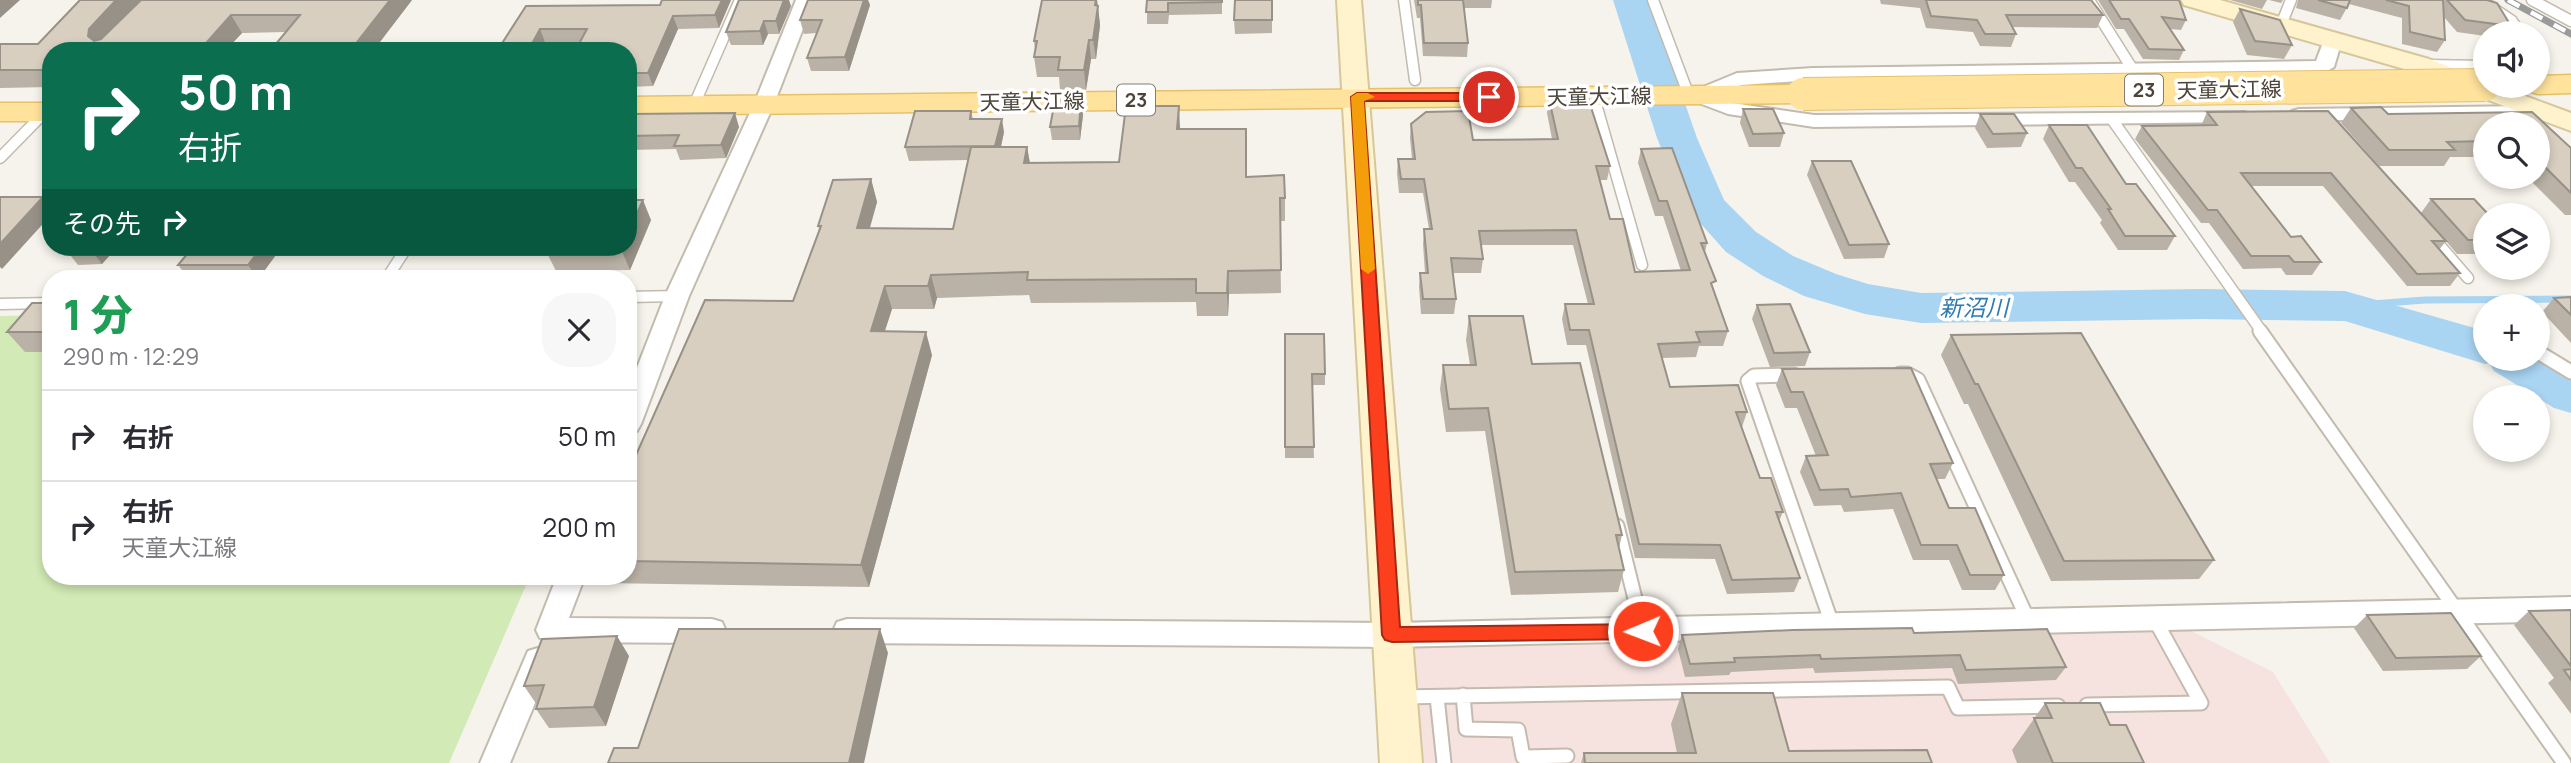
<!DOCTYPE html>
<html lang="ja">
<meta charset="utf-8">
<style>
:root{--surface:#fff;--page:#f7f7f7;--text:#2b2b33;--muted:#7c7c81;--line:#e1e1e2}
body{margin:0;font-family:Manrope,"Noto Sans JP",sans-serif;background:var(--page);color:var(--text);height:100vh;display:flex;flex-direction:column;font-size:26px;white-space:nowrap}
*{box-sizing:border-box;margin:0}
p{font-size:23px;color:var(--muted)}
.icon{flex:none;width:38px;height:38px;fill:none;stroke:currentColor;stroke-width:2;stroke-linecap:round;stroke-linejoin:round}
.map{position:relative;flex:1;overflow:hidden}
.side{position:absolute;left:42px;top:270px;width:595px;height:315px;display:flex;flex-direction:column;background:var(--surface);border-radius:28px;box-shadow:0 4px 10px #0003}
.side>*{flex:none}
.hud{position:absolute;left:42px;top:42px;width:595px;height:214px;border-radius:28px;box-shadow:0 4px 10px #0003;background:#0b6e4f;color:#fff;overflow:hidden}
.tools{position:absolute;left:2473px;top:21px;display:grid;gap:14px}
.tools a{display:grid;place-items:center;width:77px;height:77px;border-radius:50%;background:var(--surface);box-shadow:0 4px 10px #0003;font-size:35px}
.pin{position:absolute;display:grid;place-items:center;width:60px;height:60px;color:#fff;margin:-30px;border:4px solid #fff;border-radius:50%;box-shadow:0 2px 7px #0007}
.me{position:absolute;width:77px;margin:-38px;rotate:269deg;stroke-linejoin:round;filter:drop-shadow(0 0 5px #0008)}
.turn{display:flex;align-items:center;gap:24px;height:147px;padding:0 21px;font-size:32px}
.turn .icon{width:91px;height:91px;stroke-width:2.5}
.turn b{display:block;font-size:49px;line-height:60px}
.then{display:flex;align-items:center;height:66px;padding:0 21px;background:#0003;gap:14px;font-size:26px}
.round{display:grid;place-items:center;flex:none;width:74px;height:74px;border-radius:28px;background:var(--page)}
.summary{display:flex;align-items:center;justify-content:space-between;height:119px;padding:0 21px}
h1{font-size:42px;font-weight:800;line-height:52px;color:#1e9e55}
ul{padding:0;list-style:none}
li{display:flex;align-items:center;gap:21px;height:91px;padding:0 21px;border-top:2px solid var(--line)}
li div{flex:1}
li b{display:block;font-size:26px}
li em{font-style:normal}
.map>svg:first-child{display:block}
</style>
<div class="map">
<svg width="2571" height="763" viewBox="0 0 2571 763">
<rect width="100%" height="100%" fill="#f6f3ec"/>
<path fill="#f6e3e0" d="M2189,630L2273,672L2330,763H1403L1393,645Z"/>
<path fill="#d2eab5" d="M51,315V576H530L449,763H0V316Z"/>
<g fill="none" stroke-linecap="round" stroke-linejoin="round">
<path stroke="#a9d4f2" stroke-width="7" d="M2345,306L2425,300L2571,299"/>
<path fill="#a9d4f2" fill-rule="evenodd" d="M1613,0H1649L1697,138L1724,200L1756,232L1793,256L1836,274L1868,284L1921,293L2201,289L2345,291L2485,331V359H2538V354L2571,374V413L2554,408L2494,371L2489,363L2485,364L2345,321L2201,319L1921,323L1865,314L1804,296L1763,276L1726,252L1685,206L1657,138Z"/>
<defs>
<path id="lane-far1" d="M1404,0L1415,80
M1653,0L1689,96
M2089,0L2133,70
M2481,0L2512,21L2520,33
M2532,0L2571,21
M2281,25L2291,0
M2429,65L2485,66
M1594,97L1642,265
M694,105L740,0
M2111,118L2262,332
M0,158L48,109
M2430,234L2468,278
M387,278L407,247
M628,297L677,296
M0,304L51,303"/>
<path id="lane" d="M2260,331L2564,763
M2538,352L2571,372
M1900,374H1907L1918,380L2029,622
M1794,375L1754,376L1748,381L1833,627
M1617,526L1643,631
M1463,695L1466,729L1518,730L1523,757L1567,756
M1401,697L1948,687L1958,708L2058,706
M1437,697L1444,763
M2087,705L2201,703L2155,620"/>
<path id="street" d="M796,0H814L774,104L689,296L641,424L637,431L628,433V391L665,296L754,104Z
M2333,34L2342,40L2334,67L2324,73L1813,80L1741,85L1715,96L1732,103L1814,115L2245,112L2248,116L2245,120L2238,122L1814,127L1728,114L1691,100L1688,96L1691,92L1737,73L1813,68L2316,61L2324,40Z
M2529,106L2536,108L2539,112L2536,116L2299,121L2292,119L2289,115L2292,111L2299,109Z
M557,576H585L569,618L712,619L722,622L726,631L722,640L712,643L550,642L540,638L536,630Z
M2571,597V621L1392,647L847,643L837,640L833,631L837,622L847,619L1392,623Z
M538,648L548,651L553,660L510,763H480L528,651Z"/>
<path id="secondary" d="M1337,0H1361L1422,763H1380Z
M2181,0H2220L2429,59L2485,81V86H2498L2571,113V131L2411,71L2184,5Z"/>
<path id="primary" d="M2571,75V93L2538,94L2528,91L2524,86H2538V76Z
M1803,85L1813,88L1818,94L1813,100L1803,103L628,115V97Z
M0,103H51V121H0Z"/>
</defs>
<use href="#lane-far1" stroke="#c2bbae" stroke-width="13"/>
<use href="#lane" stroke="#c2bbae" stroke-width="17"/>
<use href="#street" stroke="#c2bbae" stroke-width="4"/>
<use href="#secondary" stroke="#d6c79b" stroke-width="4"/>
<use href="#primary" stroke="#e6c16a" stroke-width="3"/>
<use href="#lane-far1" stroke="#fff" stroke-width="10"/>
<use href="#lane" stroke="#fff" stroke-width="13"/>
<use href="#street" fill="#fff" fill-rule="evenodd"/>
<use href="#secondary" fill="#fff3cd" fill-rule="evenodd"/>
<use href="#primary" fill="#ffe39c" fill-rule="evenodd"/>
<defs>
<path id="rail" d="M2508,0L2571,34"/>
</defs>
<use href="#rail" stroke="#9a9a9a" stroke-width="7"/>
<use href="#rail" stroke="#fff" stroke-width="4.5" stroke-dasharray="13" stroke-linecap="butt"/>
<defs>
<path id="primary-bridge" d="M1803,94L2485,85"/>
</defs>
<use href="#primary-bridge" stroke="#e6c16a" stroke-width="34" stroke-linecap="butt"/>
<use href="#primary-bridge" stroke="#ffe39c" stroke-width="32"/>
</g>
<path fill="#bab2a6" d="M80,0H412L373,51L285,32L242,33L225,51H51V87L0,88V44H38Z
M662,0H731L719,28L678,29L653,86L628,87V51L580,42H545L526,6L660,5Z
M808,0H868L870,5L849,71H811L807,58L817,33L804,34L800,20Z
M1042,0H1097L1100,25L1096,59H1091L1086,90H1060L1059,77H1037L1034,57L1035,52L1034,41Z
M1147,0H1222V14L1169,15L1168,24H1147Z
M1272,0V33L1235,34L1234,20Z
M1414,0H1492L1491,8H1464L1468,43L1467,57L1423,56L1420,18H1417Z
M1880,0H2091L2103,15L2097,28L2012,27L2016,34L2011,47L1980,46L1973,32L1926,28L1920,8L1881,4Z
M2098,0H2179L2186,20L2181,30L2170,29L2184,50L2179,60L2143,59L2124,29H2116Z
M2230,0H2267L2262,9Z
M2269,0H2283L2281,3Z
M2298,0H2487L2511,26L2506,33H2485V36L2457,32L2444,17L2445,40L2437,52L2402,44V18L2349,4L2340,20L2296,8Z
M791,6L779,34H768L763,45H731L726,32Z
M2240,9L2292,45L2284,59L2247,55L2233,22Z
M1549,99L1610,166L1607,180H1600L1610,219L1635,272L1681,271L1663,216H1655L1638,163L1641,149L1707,243L1705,252L1713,289L1728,331L1723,346H1699L1696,357L1662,358L1670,387L1747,412L1742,427H1741L1760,478L1783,512L1779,521L1800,578L1794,592L1727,594L1715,559L1635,558L1586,345H1567L1562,319L1565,304H1588L1573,245H1481L1483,259L1481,273H1453L1456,299L1454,314H1421L1419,287L1420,273H1425L1423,244L1424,229H1429L1423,193H1399L1397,173L1398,159H1412L1410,138L1411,124L1473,140L1552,139L1547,113Z
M1081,101L1083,115L1080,140H1052L1050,127Z
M2381,107L2388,114L2532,112L2571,148V215H2565L2527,177H2538V124H2485V157H2450L2444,166H2379L2341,123L2351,108Z
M1743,109L1784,133L1780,147H1749L1740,123Z
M971,111L973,119L1004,132L1001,147H1027L1030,163L1119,162L1180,129H1246L1247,177L1285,198V221H1280L1281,293L1229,294L1228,316H1197L1196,302L1031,303L1029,295L937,298L934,309H892L885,331L932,355L869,587L602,583L598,576H628V473L793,301L819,229L818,226L871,179L877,202L870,228L953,229L969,160L909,161L905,147Z
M2207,112L2421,213L2431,199L2485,215V254H2457L2446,241L2439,250L2460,273L2450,286H2407L2323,186H2251L2291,237L2321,262L2312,275H2286L2281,268L2243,269L2209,223H2201L2135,139L2142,126H2201Z
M628,114L739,127L726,158L680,160L676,149L628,150Z
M1980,114L2027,133L2021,147L1987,148L1975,128Z
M2049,125L2126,184L2175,236L2167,250H2118L2100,223L2102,220L2075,182H2069L2043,139Z
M1812,161L1889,244L1884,258L1844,259L1807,175Z
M651,220L630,270L556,271L546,251Z
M2538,230L2546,239L2538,250Z
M68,247H117L102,264L78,265L67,251Z
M193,247H280L281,248L259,278H188L178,265Z
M2571,297V343L2542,312L2554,298Z
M51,303V352H25L7,332Z
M1757,305L1810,352L1805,366L1770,367L1752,319Z
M1469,316L1532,364L1622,535L1619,548L1624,570L1618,592L1511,595L1485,431L1446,432L1440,389L1443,365H1470L1466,340Z
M1285,334L1325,374V385H1312L1314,458H1285Z
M1951,335L2214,560L2199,579L2051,581L1968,404H1964L1941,355Z
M1782,369L1953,463L1945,479H1936L1949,508L2004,575L1995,590H1962L1949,560H1913L1893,509L1844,512L1841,505L1814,506L1800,472L1806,456H1816L1797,408H1785L1776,385Z
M2571,610V714L2548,683L2554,678L2514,625L2529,611Z
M2367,615L2481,656L2467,669L2383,671L2354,628Z
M1914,633L2066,667L2056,680L1958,684L1952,668L1815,673L1813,668L1731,672L1729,675L1685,677L1678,649L1682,635Z
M629,656L606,726L549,728L536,709L537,705L524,686Z
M1682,693L1789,751L1932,763H1581L1584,753H1677L1671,724Z
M2045,703L2110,725L2144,763H2017L2012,750Z"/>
<path fill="#979187" d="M0,0H20L0,18Z
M116,0H143L100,51L88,36L89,29Z
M390,0H412L373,51H350Z
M722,0H731L719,28L715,15Z
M784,0H789L791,6L779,34L776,21Z
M864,0H868L870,5L849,71L845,57Z
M1096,0H1097L1098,9V6L1100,25L1096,59L1093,40Z
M231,15L242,33L225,51H199Z
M673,16L678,29L653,86L648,73Z
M764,21L768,34L763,45L760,31Z
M540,29L545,42L541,51H528Z
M1089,40L1091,59L1086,90L1084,70Z
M1081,101L1083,115L1080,140L1079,126Z
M1179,106L1180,128L1178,152L1177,129Z
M735,113L739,127L726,158L721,145Z
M1002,119L1004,132L998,160L995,146Z
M1027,147L1031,170L1024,163Z
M871,179L877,202L863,251L857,228Z
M43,197L51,206V215L2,269L0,267V244Z
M643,200L651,220L630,270L621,249L622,247H628V233Z
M94,247H117L102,264L91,250Z
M262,247H280L281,248L259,278H257L248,265Z
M1228,271L1229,294L1228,316L1227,293Z
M931,275L937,298L934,309L928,286Z
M885,286L892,309L877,354L871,331Z
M926,332L932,355L869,587L861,565Z
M880,629L888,653L864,763H849Z
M617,636L629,656L606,726L594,707Z"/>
<path fill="#d8cfc1" stroke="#979187" stroke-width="2" d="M80,0H116L89,29L88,36L94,41L101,39L141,0H390L350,51H270L300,15H231L199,51H51V70H0V44H38Z
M662,0H722L715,15L673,16L648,73H628V51H575L587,29H540L528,51H497L526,6L660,5Z
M739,0H784L776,21H764L760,31L726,32Z
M808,0H864L845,57L807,58L822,20H800Z
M1042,0H1096L1095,5L1098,6L1093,40H1089L1084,70H1058L1060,57H1034L1037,41H1034Z
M1147,0H1222V2L1168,3V12H1146Z
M1235,0H1272V20H1234Z
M1418,0H1463L1468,43H1424L1421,5H1418Z
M1926,0H2091L2103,15H2006L2016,34H1985L1977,20L1931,16Z
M2109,0H2179L2186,20L2162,17L2184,50L2149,49L2129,19H2121Z
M2318,0H2350L2347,8Z
M2386,0H2443L2445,40L2410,32L2409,6Z
M2447,0H2487L2497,3L2511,26L2465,20Z
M2240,9L2280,20L2292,45L2255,41Z
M1588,98L1610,166H1596L1610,219H1623L1635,272L1690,270L1667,201H1659L1641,149L1672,148L1707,243H1701L1716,281L1711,283L1728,331L1696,332L1700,342L1658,344L1670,387L1738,385L1747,412H1736L1760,478H1771L1783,512H1776L1800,578L1732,580L1720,545L1639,544L1589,330H1570L1565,304H1594L1576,230L1479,231L1483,259L1451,258L1456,299H1423L1420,273H1428L1424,229H1432L1424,179H1401L1398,159H1415L1411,124L1426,112L1468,111L1473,140L1558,139L1549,99Z
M1055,100L1081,101L1079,126L1050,127Z
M1126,106H1179L1177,129H1246V177L1284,175L1285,198H1280L1281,270L1228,271L1227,293H1196V279L1027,280L1028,272L931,275L928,286H885L871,331L926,332L861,565L628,561V473L705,300L793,301L821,226H818L833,180L871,179L857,228L953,229L971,147H1027L1024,163L1119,162Z
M2381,107L2388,114L2532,112L2571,148V193L2538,160V124H2485V141L2447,142L2455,150H2389L2351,108Z
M1743,109H1773L1784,133L1753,134Z
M915,111H971L970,119H1002L995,146L905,147Z
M2328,111L2446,241H2432L2460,273L2417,274L2331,173H2241L2291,237L2301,236L2321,262H2294L2289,256H2251L2217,210H2208L2142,126L2217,125L2207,112Z
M735,113L721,145L674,146L679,135L628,136V114Z
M1980,114H2014L2027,133L1993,134Z
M2049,125H2087L2126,184H2136L2175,236H2125L2108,209H2111L2082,168H2076Z
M1812,161H1851L1889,244L1849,245Z
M0,197H43L0,244Z
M2431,199H2474L2487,213H2520L2523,215H2485V240H2468Z
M628,200H643L628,233Z
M2538,230L2546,239H2538Z
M68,247H94L91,250L67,251Z
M193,247H262L248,265H178Z
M548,247H622L621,249L546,251Z
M2571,297V315L2554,298Z
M32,303H51V332H7Z
M1790,304L1810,352L1774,353L1757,305Z
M1469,316H1523L1532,364L1580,363L1622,535H1616L1624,570L1515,572L1488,408L1449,409L1443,365H1476Z
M2081,333L2214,560L2064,561L1978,384H1975L1951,335Z
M1285,334H1324L1325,374H1312L1314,447H1285Z
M1911,368L1953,463L1930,464L1949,508H1975L2004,575H1970L1957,545H1921L1901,493L1851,497L1848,489L1820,490L1806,456L1828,455L1803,392H1791L1782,369Z
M2571,610V666L2529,611Z
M2451,613L2481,656L2396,658L2367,615Z
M1912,628L1914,633L2047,629L2066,667L1966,670L1960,655L1821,659L1820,655L1734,658L1735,662L1690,664L1682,635L1793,630Z
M679,629H880L849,763H608L614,748H638Z
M617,636L594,707L536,709L544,685L524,686L542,639Z
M2571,669V680L2564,670Z
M1682,693H1773L1789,751L1927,750L1932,763H1585L1584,753H1696Z
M2045,703H2100L2110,725H2126L2144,763H2053L2034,718H2052Z"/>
<path fill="#fc3f1d" stroke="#a42913" stroke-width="2" d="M1357,93H1489L1495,97L1489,101H1364L1400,627L1643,624L1649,626L1652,631L1649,637L1643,639L1392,642L1385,640L1382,635L1351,97Z"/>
<path fill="#f59e0b" d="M1368,93L1375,97L1364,101L1375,269L1368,274L1361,269L1351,97L1357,93Z"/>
<g text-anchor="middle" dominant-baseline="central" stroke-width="7" stroke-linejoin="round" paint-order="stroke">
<g fill="#fff" stroke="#817c74" stroke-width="2">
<rect x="2125" y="74.5" width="38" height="31" rx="5"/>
<rect x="1117" y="84.5" width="38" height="31" rx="5"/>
</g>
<g font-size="19" font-weight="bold" fill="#4b4439">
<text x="2144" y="90">23</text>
<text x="1136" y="100">23</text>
</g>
<g font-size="21" fill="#4b4439" stroke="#fff">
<text transform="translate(2229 89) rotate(-1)">天童大江線</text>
<text transform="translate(1599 96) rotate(-1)">天童大江線</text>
<text transform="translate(1032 101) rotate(-1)">天童大江線</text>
</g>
<g font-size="23" font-style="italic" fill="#2e7ab2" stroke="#fff">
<text x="1974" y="307">新沼川</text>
</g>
</g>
</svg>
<div class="tools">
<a><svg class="icon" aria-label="sound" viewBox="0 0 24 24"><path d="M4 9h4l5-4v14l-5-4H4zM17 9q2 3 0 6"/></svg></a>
<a><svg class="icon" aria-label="search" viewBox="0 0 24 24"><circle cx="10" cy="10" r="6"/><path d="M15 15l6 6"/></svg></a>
<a><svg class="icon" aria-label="layers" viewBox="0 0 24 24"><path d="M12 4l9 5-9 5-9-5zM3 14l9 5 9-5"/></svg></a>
<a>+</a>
<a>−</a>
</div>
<div class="pin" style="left:1489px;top:97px;background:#d93025"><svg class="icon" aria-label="arrive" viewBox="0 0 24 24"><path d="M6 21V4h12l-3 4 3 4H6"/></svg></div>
<svg class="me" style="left:1643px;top:631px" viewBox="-20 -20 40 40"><circle r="17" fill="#fc3f1d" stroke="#fff" stroke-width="3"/><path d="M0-11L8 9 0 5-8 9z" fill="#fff"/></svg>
<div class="hud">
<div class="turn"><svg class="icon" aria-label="right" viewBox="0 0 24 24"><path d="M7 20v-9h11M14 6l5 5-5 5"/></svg><div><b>50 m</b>右折</div></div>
<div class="then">その先<svg class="icon" aria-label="right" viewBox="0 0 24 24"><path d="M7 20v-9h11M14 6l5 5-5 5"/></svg></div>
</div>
<section class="side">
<div class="summary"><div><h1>1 分</h1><p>290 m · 12:29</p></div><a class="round"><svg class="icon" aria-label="close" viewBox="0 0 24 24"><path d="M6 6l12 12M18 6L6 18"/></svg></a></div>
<ul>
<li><svg class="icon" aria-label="right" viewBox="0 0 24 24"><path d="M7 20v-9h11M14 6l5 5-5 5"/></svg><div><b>右折</b></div><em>50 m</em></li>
<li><svg class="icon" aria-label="right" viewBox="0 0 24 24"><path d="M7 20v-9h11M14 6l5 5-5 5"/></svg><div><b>右折</b><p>天童大江線</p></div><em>200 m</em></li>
</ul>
</section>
</div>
